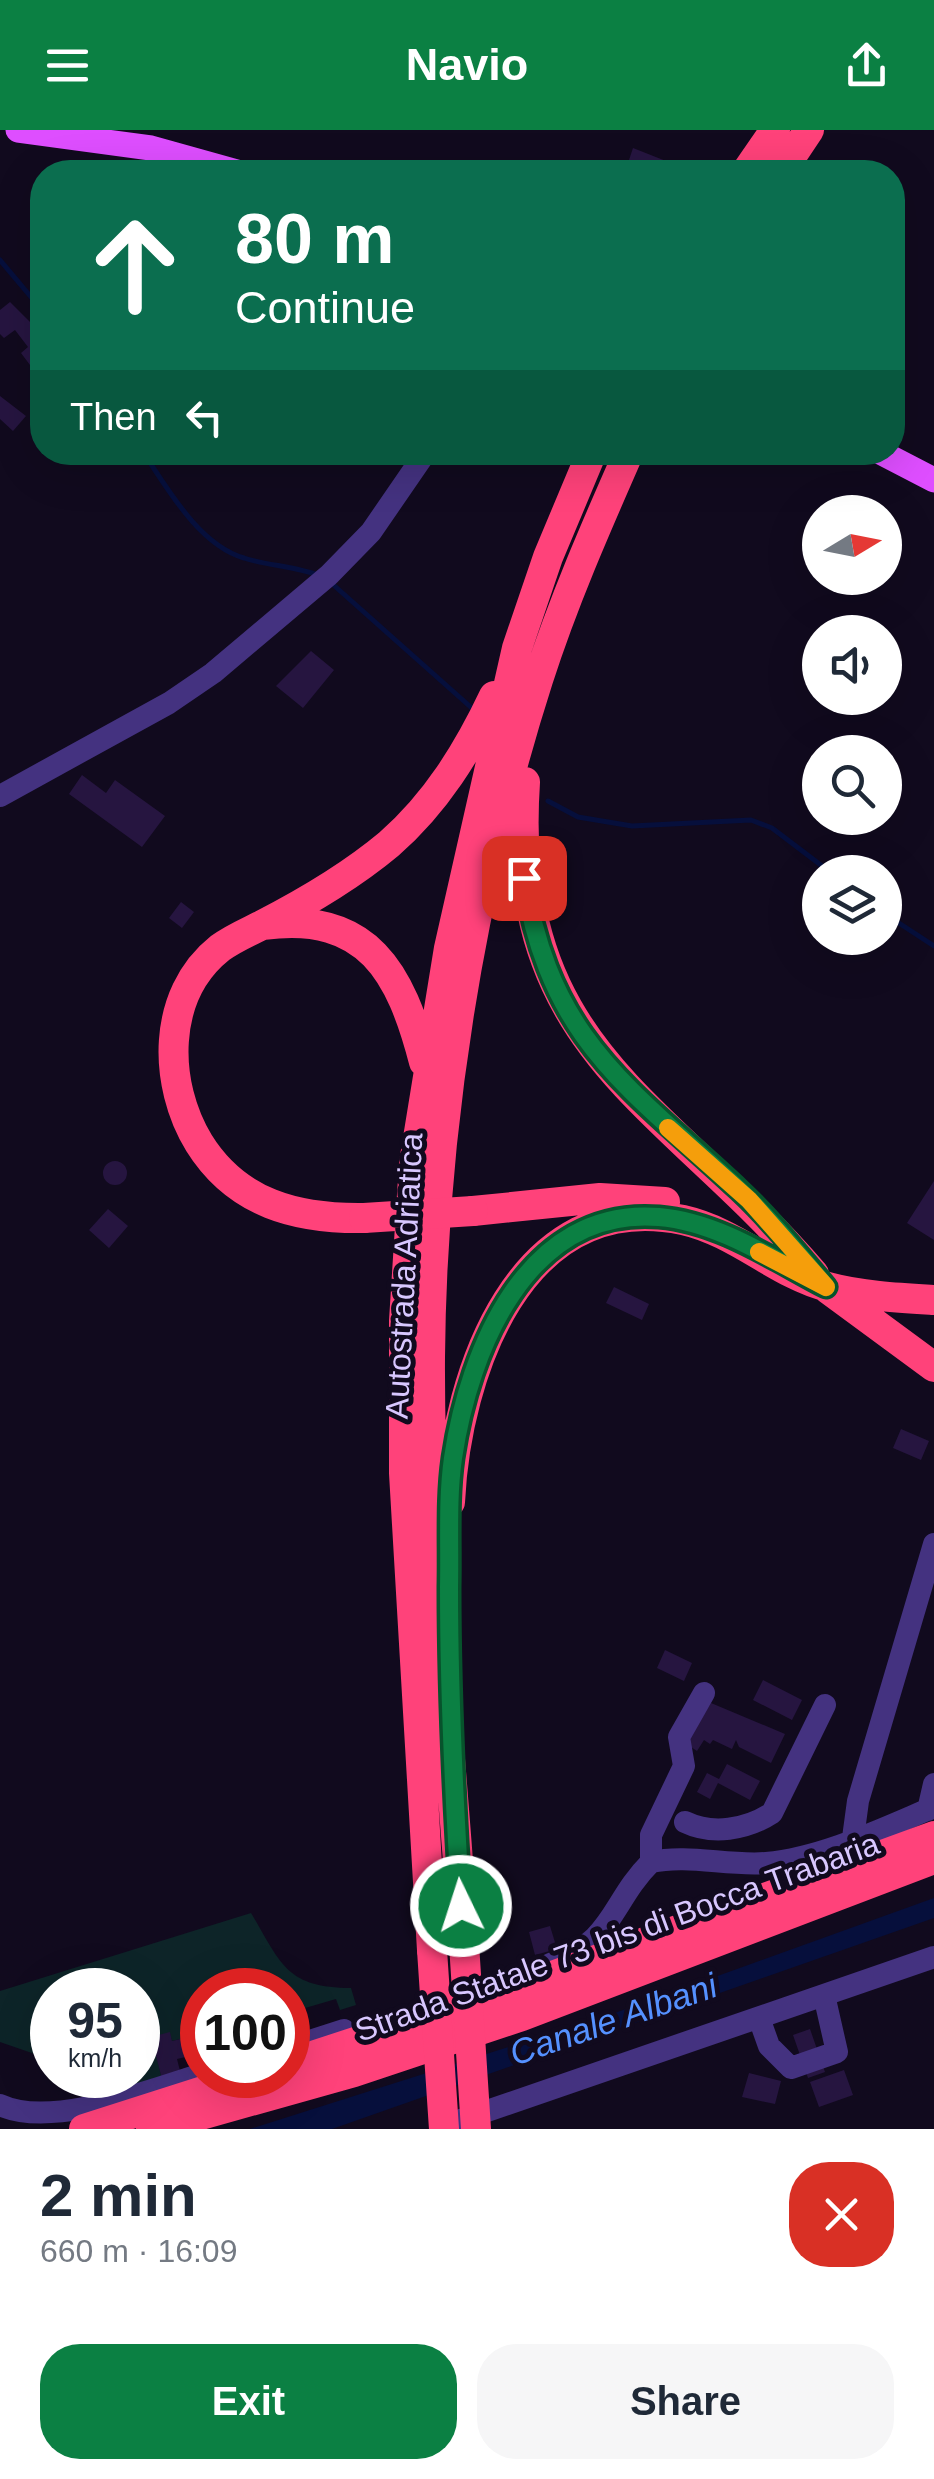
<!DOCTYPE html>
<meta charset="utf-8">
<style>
:root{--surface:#fff;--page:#f6f6f7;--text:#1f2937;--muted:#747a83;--accent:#0b8043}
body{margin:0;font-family:Arial,sans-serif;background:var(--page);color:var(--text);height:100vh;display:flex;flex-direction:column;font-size:38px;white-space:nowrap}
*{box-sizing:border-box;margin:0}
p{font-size:32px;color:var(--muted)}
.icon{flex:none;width:55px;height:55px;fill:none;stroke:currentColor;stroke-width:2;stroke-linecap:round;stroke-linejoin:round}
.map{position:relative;height:1999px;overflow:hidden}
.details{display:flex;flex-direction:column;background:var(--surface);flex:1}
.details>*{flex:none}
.top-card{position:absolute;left:30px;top:30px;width:875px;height:305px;border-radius:40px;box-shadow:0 10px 40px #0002;background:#0b6e4f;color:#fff;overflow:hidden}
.needle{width:65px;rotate:80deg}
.fabs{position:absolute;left:802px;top:365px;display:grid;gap:20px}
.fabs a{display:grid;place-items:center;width:100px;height:100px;border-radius:50%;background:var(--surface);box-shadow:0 10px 40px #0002;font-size:50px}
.speed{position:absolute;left:30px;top:1838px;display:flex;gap:20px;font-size:50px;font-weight:700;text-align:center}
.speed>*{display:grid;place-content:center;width:130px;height:130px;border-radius:50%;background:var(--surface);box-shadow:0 10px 40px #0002;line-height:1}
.speed small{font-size:25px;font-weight:400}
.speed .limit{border:15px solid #d22;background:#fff;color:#111}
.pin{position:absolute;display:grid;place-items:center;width:85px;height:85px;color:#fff;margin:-42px;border-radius:20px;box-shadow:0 5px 15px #0006}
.me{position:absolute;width:110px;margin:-55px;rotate:356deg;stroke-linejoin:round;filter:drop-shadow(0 0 8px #0008)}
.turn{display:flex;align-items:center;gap:35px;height:210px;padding:0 40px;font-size:45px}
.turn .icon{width:130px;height:130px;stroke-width:2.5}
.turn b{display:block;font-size:70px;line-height:85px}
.then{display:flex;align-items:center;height:95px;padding:0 40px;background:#0003;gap:20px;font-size:38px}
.round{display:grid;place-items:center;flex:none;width:105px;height:105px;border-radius:40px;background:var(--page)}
.head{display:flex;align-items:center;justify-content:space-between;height:170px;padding:0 40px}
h1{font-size:60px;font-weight:700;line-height:75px}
.action{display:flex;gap:20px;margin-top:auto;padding:20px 40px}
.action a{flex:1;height:115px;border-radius:40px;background:var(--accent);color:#fff;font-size:40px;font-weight:700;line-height:115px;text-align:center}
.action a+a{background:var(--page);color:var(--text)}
header{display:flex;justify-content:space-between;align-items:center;height:130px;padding:0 40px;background:var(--accent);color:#fff;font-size:45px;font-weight:700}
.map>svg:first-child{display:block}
</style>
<header><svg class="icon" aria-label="menu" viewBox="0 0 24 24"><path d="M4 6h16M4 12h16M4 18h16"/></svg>Navio<svg class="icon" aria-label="share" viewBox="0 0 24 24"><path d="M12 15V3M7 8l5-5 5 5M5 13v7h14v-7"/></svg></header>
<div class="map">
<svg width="934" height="1999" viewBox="0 0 934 1999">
<rect width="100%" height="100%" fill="#110a1e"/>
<path fill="#0d2428" d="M251,1783C281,1833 286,1858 351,1858L356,1875L340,1880L336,1869L288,1883V1860H202V1904L172,1911L170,1903L152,1907L162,1949L134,1956L86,1945H138V1860H52V1930L0,1912V1861Z"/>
<path fill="#060f3c" d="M934,1768V1788L332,1999H250L612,1884Z"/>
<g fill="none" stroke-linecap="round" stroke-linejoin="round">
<path stroke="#060f3c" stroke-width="5" d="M0,130L42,180
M143,322C168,359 199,415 244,428C268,436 296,436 320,446
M329,451L474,580
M548,671L578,687L632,696L751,690L772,698L830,742
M885,784L934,816"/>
</g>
<path fill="#261540" d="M633,18L671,33L668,42L626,39Z
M10,172L42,204V225L30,235L21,223L28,217L15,200L4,208L0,204V180Z
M0,266L26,286L13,301L0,289Z
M311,521L334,540L303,578L276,556Z
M82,645L106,663L115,650L165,686L142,717L69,664Z
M181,772L194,782L182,798L169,788Z
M103 1043a12 12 0 1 1 24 0a12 12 0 1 1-24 0Z
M934,1051V1110L907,1093Z
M108,1079L128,1096L109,1118L89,1100Z
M614,1157L649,1174L642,1190L606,1173Z
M901,1299L929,1311L921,1330L893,1318Z
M665,1520L692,1533L684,1551L657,1538Z
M763,1550L802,1570L792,1590L753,1570Z
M711,1573L785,1604L771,1633L739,1617L736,1610L732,1619L713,1610L710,1614L704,1610L697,1621L685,1613Z
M727,1634L760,1651L750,1670L718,1653L710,1669L697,1662L707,1643L719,1649Z
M550,1796L557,1819L535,1825L529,1802Z
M810,1899L825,1942L808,1948L793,1905Z
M170,1902L172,1911L202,1904V1923L177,1929L181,1945L162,1949L151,1907Z
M844,1940L853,1965L819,1977L810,1952Z
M749,1943L781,1951L775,1974L742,1967Z"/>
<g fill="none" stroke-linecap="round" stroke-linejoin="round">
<path stroke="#443280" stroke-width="22" d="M0,666L169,573L213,543L329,445L371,402L426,322
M928,1680L934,1654
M685,1692C712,1705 746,1700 772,1683L825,1575
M853,1708L858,1671L934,1414
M651,1732V1705L684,1636L679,1607L704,1563
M550,1834C615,1811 610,1773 651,1732C688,1724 727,1736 766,1733C822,1728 882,1699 934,1677
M759,1888L769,1916L791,1938L837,1922L824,1865
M288,1918L344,1900
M0,1975C51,1999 150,1960 202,1944
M461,1990L934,1827"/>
<path stroke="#de4eff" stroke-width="25" d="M18,0L151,18L237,42
M880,322L934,350"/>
<path stroke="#ff427a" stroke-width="30" d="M746,42L775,0
M781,42L809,0
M525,652C507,921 663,968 814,1144
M264,795C368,781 401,843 424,932
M473,1081L600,1068L665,1072
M364,1088C297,1089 237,1074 199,1013C163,954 161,865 220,818C232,809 246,803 260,796C303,774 352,745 389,714C436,673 468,621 494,566
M828,1159L934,1237
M450,1372C456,1244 520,1056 683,1090C737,1102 777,1144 828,1157C861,1166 900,1168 934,1170
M464,1814C451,1619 429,1423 430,1227C432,1001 469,765 538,550C563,472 596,397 629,322
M432,1820L404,1343V1191L414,1033L449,818L517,518L548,427L592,322
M288,1934L514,1860L934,1706
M84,1999L253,1945
M151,1999L354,1942L522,1886L934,1729"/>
<path stroke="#ff427a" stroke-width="30" d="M364,1088L473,1081
M464,1814L476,1999
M432,1820L444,1999"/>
</g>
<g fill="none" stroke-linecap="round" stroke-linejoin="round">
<defs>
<path id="route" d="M461,1776C454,1670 449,1564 449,1457C450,1414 447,1370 453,1328C469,1220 527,1076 659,1087C719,1092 774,1130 826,1157C798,1124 771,1090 739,1060C628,956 550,911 524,748"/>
</defs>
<use href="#route" stroke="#07532c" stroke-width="25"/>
<use href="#route" stroke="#0b8043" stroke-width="18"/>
<path stroke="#f59e0b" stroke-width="18" d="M668,998L749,1070L826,1157L759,1122"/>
</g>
<g text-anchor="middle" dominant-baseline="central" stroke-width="10" stroke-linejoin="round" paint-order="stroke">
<g font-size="32" fill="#d8c7ff" stroke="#110a1e">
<text transform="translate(404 1146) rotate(-87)">Autostrada Adriatica</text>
<text transform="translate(617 1807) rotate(-20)">Strada Statale 73 bis di Bocca Trabaria</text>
</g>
<g font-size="35" font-style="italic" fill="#5591ff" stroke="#110a1e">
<text transform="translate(613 1889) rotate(-19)">Canale Albani</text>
</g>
</g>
</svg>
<div class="fabs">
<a><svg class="needle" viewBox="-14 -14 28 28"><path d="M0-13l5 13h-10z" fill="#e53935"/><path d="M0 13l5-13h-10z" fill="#747a83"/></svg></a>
<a><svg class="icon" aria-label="sound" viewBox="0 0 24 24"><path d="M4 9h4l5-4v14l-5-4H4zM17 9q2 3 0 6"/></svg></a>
<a><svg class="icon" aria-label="search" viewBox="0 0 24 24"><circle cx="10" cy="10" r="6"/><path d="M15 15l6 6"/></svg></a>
<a><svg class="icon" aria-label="layers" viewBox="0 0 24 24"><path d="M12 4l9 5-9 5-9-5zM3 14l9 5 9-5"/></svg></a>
</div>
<div class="speed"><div>95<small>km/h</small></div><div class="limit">100</div></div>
<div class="pin" style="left:524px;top:748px;background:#d93025"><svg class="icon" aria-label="arrive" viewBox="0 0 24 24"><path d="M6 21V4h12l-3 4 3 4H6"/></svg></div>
<svg class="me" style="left:461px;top:1776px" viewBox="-20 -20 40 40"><circle r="17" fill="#0b8043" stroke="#fff" stroke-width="3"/><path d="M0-11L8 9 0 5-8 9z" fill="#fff"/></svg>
<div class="top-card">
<div class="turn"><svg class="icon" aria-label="ahead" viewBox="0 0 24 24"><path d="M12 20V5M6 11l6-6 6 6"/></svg><div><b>80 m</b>Continue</div></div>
<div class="then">Then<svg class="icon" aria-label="left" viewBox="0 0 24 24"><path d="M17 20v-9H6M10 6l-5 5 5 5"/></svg></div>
</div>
</div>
<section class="details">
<div class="head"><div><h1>2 min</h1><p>660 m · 16:09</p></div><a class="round" style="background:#d93025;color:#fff"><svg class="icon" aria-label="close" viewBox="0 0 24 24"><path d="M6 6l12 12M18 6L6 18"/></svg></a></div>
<div class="action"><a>Exit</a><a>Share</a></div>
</section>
